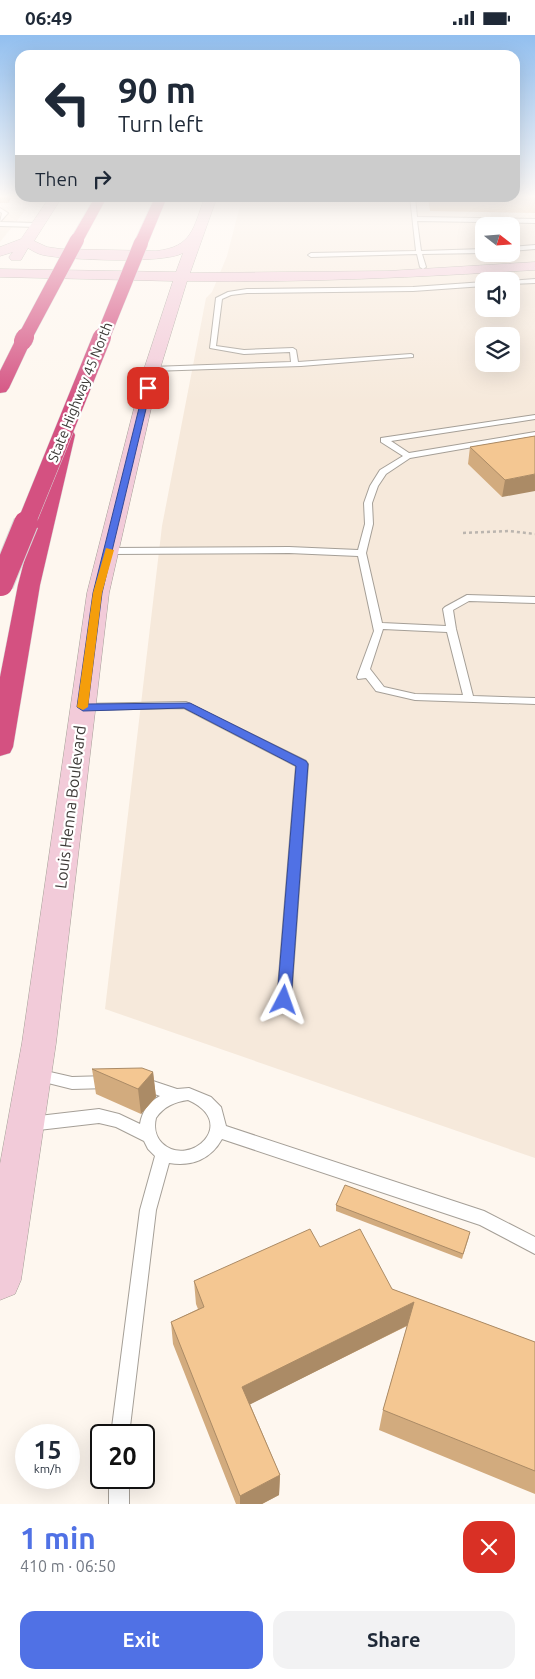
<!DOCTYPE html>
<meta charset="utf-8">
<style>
:root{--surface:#fff;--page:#f2f2f3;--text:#1f2937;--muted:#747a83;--accent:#5071e5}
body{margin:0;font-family:Ubuntu,sans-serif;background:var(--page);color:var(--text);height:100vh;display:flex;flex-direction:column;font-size:19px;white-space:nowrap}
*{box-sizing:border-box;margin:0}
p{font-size:16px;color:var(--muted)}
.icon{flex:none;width:28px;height:28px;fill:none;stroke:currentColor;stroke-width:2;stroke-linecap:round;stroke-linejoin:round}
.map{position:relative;height:1469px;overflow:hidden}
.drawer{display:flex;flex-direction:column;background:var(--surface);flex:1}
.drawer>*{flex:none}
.banner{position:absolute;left:15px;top:15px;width:505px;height:152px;border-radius:15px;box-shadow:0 5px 20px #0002;background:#fff;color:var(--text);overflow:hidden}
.needle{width:32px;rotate:107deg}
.fabs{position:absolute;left:475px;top:182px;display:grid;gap:10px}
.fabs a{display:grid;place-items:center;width:45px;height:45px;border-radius:10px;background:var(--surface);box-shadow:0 5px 20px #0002;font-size:25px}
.speed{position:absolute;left:15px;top:1389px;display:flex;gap:10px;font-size:25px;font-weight:700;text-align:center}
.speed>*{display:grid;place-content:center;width:65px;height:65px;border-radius:50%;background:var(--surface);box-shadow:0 5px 20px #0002;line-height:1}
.speed small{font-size:12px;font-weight:400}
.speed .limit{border:2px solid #111;border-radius:8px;background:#fff;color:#111}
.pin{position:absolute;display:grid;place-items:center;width:42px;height:42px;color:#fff;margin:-21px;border-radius:10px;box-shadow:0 2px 8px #0006}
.me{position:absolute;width:55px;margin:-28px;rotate:4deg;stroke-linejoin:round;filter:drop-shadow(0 0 4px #0008)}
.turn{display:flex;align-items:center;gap:18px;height:105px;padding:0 20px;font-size:22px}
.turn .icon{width:65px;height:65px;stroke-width:2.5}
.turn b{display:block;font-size:35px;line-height:42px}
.then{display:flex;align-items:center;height:48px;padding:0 20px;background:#0003;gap:10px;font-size:19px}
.round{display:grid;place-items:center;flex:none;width:52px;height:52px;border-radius:15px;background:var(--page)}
.head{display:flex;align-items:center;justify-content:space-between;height:85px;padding:0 20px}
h1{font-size:30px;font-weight:700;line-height:38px;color:var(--accent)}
.action{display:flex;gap:10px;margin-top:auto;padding:10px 20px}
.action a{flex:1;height:58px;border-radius:15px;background:var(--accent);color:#fff;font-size:20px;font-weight:700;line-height:58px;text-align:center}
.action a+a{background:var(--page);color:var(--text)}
.status{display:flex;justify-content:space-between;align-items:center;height:35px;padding:0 25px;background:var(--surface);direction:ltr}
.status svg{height:14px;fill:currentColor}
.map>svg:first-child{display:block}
</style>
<div class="status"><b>06:49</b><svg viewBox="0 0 49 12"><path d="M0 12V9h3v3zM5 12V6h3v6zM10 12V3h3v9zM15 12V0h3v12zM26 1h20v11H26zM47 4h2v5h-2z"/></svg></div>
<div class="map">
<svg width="535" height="1469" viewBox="0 0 535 1469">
<rect width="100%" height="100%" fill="#fef7ef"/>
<path fill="#f6e9db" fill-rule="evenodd" d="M535,162V1123L105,974L162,491L206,263L212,257L227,221L242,163ZM484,191H511V219H484ZM484,246H511V274H484ZM484,301H511V329H484Z
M0,172H28L0,207Z"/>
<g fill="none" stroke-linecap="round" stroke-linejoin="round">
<defs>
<path id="service" d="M410,162H415L417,182L535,184V188L417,186L421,216L484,214V218L422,219L426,232L423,234L420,232L417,219L311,222L308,220L311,218L416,216Z
M0,173L8,178L0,187L2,178L0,177Z
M0,187L37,188L40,190L37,192L0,191Z
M535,210V214L511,216V212Z
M535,244V248L511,249V246H509Z
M484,247V251L413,256L247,258L231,260L222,264L216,311L244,315L293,313L296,315L298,327L411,319L413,320V322L301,331L152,336L149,334L152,332L291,327L290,317L244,319L210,313L216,263L228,257L247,254L413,252Z
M535,380V384L391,406L409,418L535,397V401L410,423L386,439L378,451L372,468L373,489L366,518L382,588L446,591L443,574L445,572L467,560L535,562V568L469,566L453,575L456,594L473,661L535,663V669L415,665L376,656L366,643L358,644L357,642L374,596L358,521L289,518L109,519L105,516L109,513L289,512L358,515L365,489L364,468L370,451L380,435L403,421L381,407V403ZM383,594L447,597L463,660L415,659L384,652L370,634Z
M186,667L306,726L308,729L291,965L289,969L284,971L279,969L277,965L296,731L184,673L83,675L78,672L83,669Z
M37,1034L72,1042L108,1041L113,1043L115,1047L113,1051L108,1053L72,1054L32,1044L30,1040L32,1036Z
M141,1042L177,1054L189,1053L211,1062L221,1072L226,1091L484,1176L535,1202V1219L480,1190L222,1104C211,1124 192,1132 169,1128L156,1175L129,1400H111L140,1175L155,1121L148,1114L144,1106L116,1092L99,1088L30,1096L25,1094L22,1089L25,1084L30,1082L99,1074L119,1079L140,1089C142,1077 148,1067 160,1061L136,1052L134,1048L136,1044ZM188,1065C240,1088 189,1134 162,1108C155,1101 154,1091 156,1083C164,1071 175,1067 188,1065Z
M109,1442H129V1469H109Z"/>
<path id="secondary" d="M50,162H62L34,206L47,212L61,214L156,216C193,212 193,193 205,162H217L190,238L388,236L535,227V235C419,242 304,248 187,246L160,334L109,558L56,1008L21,1245L15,1259L0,1265V1129L22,1008L87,558L144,334L173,246L0,242V234L176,237L183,218C164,229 67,225 43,220C38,219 33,216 28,213L21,225H11L9,222L13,217L0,221V212L21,204Z"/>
<path id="motorway" d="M95,162H107L82,208H72L70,205Z
M155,162H167L148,208L146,211H136L134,208Z
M23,301L31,306L9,353L6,357L0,358V336L15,306Z
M66,394L73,396L75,400L40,550L13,712L10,718L0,721V642L18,550L57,400L59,396Z"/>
</defs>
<use href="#service" stroke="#a59f97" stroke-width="2"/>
<use href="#secondary" stroke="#a59f97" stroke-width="1"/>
<use href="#motorway" stroke="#d8d8d7" stroke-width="1"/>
<path stroke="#bbb5af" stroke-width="2.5" stroke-dasharray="3 3" stroke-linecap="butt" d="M463,498L509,496L535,499"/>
<use href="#service" fill="#fff" fill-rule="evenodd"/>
<use href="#secondary" fill="#f2cbd9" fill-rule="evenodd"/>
<use href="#motorway" fill="#d45181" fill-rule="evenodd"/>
<defs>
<path id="motorway-bridge-far2" d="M24,304L77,205
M102,304L141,208"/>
<path id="motorway-bridge-far1" d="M23,306L25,302
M26,489L102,302"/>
<path id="motorway-bridge" d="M1,549L26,488"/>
</defs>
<use href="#motorway-bridge-far2" stroke="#d8d8d7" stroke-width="15" stroke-linecap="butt"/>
<use href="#motorway-bridge-far1" stroke="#d8d8d7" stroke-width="19" stroke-linecap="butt"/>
<use href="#motorway-bridge" stroke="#d8d8d7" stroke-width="26" stroke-linecap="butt"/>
<use href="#motorway-bridge-far2" stroke="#d45181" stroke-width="14"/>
<use href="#motorway-bridge-far1" stroke="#d45181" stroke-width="18"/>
<use href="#motorway-bridge" stroke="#d45181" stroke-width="24"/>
</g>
<path fill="#d2ab7e" d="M0,162H12L8,168H0Z
M428,162H535V178L430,176Z
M535,401L502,462L468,429L470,412Z
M92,1034L153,1037L156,1062L141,1079L96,1059Z
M336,1170L469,1202L462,1224L336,1176Z
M320,1212L392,1254L535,1307V1459L379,1395L383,1375L407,1291L250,1369L280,1440L279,1460L262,1469H236L173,1309L171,1287L198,1274L196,1269L194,1246Z"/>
<path fill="#ab8b66" d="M7,162H12L8,168Z
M535,439V456L502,462L505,445Z
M153,1037L156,1062L141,1079L138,1054Z
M414,1267L410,1289L243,1373L242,1352Z
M280,1440L279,1460L262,1469H240V1461Z"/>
<path fill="#f4c792" stroke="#ab8b66" d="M430,162H535V165L431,164Z
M535,401V439L505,445L470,412Z
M142,1033L153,1037L138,1054L92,1034Z
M345,1150L470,1197L463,1219L336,1170Z
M310,1194L320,1212L360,1194L392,1254L535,1307V1436L383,1375L414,1267L242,1352L280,1440L240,1461L171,1287L204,1272L194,1246Z"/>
<linearGradient id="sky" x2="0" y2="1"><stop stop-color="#92bfef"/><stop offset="0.44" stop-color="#fffbf8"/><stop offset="1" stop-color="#fffbf8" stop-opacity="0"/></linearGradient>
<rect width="535" height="367" fill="url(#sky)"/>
<path fill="#5071e5" stroke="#344995" d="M148,350L151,353L102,558L88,669L190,668L306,726L308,729L291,965L289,969H279L277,965L296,731L184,673L83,676L77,672L93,558L144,353Z"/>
<path fill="#f59e0b" d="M106,513L114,515L102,558L88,672L83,675L77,672L93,558Z"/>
<g text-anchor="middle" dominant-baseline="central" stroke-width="4.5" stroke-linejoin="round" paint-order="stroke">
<g font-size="14" fill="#3d3a37" stroke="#fff">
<text transform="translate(80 357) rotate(-68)">State Highway 45 North</text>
</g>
<g font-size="16" fill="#3d3a37" stroke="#fff">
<text transform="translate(70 772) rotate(-83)">Louis Henna Boulevard</text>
</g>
</g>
</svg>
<div class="fabs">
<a><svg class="needle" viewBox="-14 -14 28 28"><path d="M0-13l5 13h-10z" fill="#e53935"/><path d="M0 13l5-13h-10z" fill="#747a83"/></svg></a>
<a><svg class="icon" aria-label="sound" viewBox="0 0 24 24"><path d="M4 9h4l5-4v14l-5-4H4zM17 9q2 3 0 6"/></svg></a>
<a><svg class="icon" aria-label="layers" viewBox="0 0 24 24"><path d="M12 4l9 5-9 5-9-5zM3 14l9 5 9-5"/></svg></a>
</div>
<div class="speed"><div>15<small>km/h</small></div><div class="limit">20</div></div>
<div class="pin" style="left:148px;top:353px;background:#d93025"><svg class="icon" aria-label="arrive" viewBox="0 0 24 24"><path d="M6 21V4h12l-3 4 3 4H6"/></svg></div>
<svg class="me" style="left:284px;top:965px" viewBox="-20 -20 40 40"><path d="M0-17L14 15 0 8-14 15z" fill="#5071e5" stroke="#fff" stroke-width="4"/></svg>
<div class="banner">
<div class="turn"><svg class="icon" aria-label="left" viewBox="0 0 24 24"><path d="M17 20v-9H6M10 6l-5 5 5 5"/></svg><div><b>90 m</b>Turn left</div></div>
<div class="then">Then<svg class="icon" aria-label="right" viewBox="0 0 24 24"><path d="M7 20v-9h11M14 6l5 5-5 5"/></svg></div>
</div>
</div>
<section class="drawer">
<div class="head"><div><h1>1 min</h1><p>410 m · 06:50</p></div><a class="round" style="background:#d93025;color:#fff"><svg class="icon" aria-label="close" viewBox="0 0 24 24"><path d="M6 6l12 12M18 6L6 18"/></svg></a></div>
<div class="action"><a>Exit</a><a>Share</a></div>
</section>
